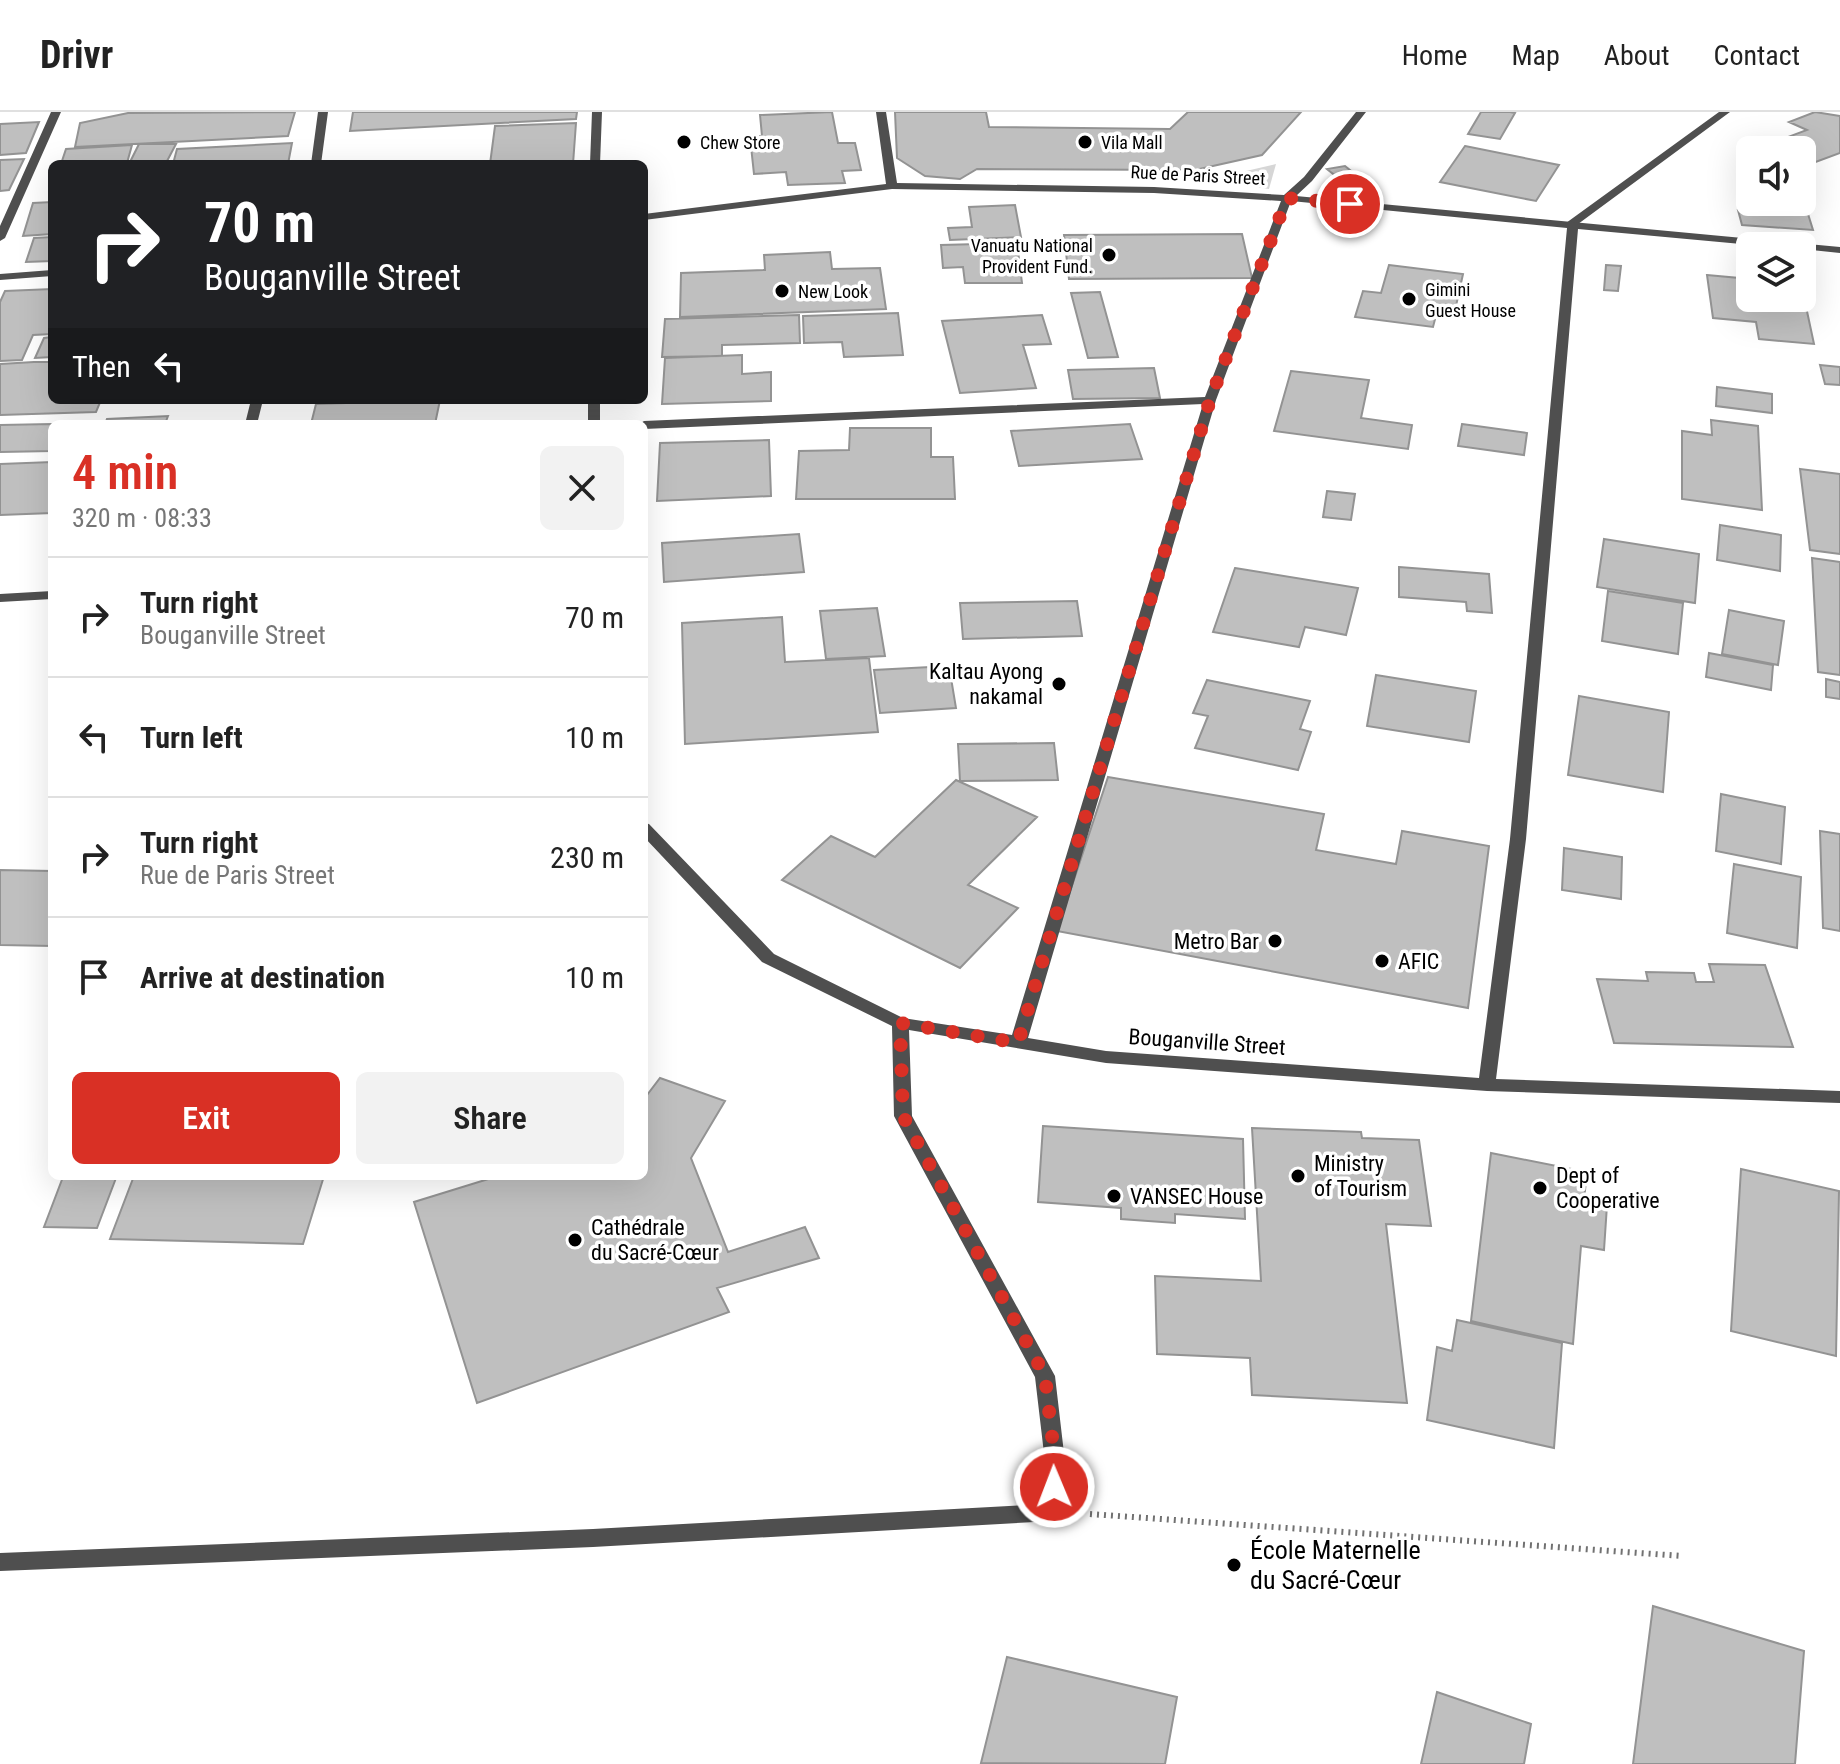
<!DOCTYPE html>
<meta charset="utf-8">
<style>
:root{--surface:#fff;--page:#f2f2f2;--text:#222;--muted:#767676;--line:#e0e0e0;--accent:#d93025}
body{margin:0;font-family:"Roboto Condensed",sans-serif;background:var(--page);color:var(--text);height:100vh;display:flex;flex-direction:column;font-size:30px;white-space:nowrap}
*{box-sizing:border-box;margin:0}
p{font-size:26px;color:var(--muted)}
.icon{flex:none;width:44px;height:44px;fill:none;stroke:currentColor;stroke-width:2;stroke-linecap:round;stroke-linejoin:round}
.map{position:relative;flex:1;overflow:hidden}
.details{position:absolute;left:48px;top:308px;width:600px;height:760px;display:flex;flex-direction:column;background:var(--surface);border-radius:12px;box-shadow:0 8px 32px #0002}
.details>*{flex:none}
.guide{position:absolute;left:48px;top:48px;width:600px;height:244px;border-radius:12px;box-shadow:0 8px 32px #0002;background:#202124;color:#fff;overflow:hidden}
.fabs{position:absolute;left:1736px;top:24px;display:grid;gap:16px}
.fabs a{display:grid;place-items:center;width:80px;height:80px;border-radius:12px;background:var(--surface);box-shadow:0 8px 32px #0002;font-size:40px}
.pin{position:absolute;display:grid;place-items:center;width:68px;height:68px;color:#fff;margin:-34px;border:4px solid #fff;border-radius:50%;box-shadow:0 2px 8px #0007}
.me{position:absolute;width:88px;margin:-44px;rotate:359deg;stroke-linejoin:round;filter:drop-shadow(0 0 6px #0008)}
.turn{display:flex;align-items:center;gap:28px;height:168px;padding:0 24px;font-size:36px}
.turn .icon{width:104px;height:104px;stroke-width:2.5}
.turn b{display:block;font-size:56px;line-height:68px}
.then{display:flex;align-items:center;height:76px;padding:0 24px;background:#0003;gap:16px;font-size:30px}
.round{display:grid;place-items:center;flex:none;width:84px;height:84px;border-radius:12px;background:var(--page)}
.summary{display:flex;align-items:center;justify-content:space-between;height:136px;padding:0 24px}
h1{font-size:48px;font-weight:600;line-height:60px;color:var(--accent)}
.button{display:flex;gap:16px;margin-top:auto;padding:16px 24px}
.button a{flex:1;height:92px;border-radius:12px;background:var(--accent);color:#fff;font-size:32px;font-weight:600;line-height:92px;text-align:center}
.button a+a{background:var(--page);color:var(--text)}
ul{padding:0;list-style:none}
li{display:flex;align-items:center;gap:24px;height:120px;padding:0 24px;border-top:2px solid var(--line)}
li div{flex:1}
li b{display:block;font-size:30px}
li em{font-style:normal}
header{display:flex;align-items:center;gap:48px;box-sizing:border-box;height:112px;padding:0 40px;background:var(--surface);border-bottom:2px solid var(--line)}
header strong{font-size:38px}
nav{display:flex;gap:44px;margin-inline-start:auto;font-size:28px}
.map>svg:first-child{display:block}
</style>
<header>
<strong>Drivr</strong>
<nav><a>Home</a><a>Map</a><a>About</a><a>Contact</a></nav>
</header>
<div class="map">
<svg width="1840" height="1652" viewBox="0 0 1840 1652">
<rect width="100%" height="100%" fill="#fff"/>
<path fill="#d6d6d6" d="M1276,52L1269,77L1207,68Z"/>
<path fill="#bfbfbf" stroke="#939393" stroke-width="2" d="M295,0L288,24L75,35L80,11L128,1Z
M353,0H577L576,7L350,19Z
M832,0L838,31H855L861,58L842,59L845,71L788,73L786,60L754,62L750,25L762,24L760,3Z
M895,0H986L989,15L1170,17L1188,0H1301L1262,43L1195,58L977,57L960,67L925,64L897,46Z
M1481,0H1510L1515,1L1500,27L1468,22Z
M1815,0L1840,4V41L1802,55V38L1756,37L1807,18L1789,10Z
M39,10L26,41L0,43V12Z
M576,11L573,52H490L495,14Z
M292,31L288,52H173L177,37Z
M139,32H176L166,51L129,52Z
M132,33L127,51L61,52L66,37Z
M1465,34L1559,53L1536,89L1440,70Z
M24,47L9,78L0,79V48Z
M1345,54L1356,63L1338,66L1327,57Z
M52,90V122L23,124L33,91Z
M1015,93L1021,125L950,128L948,116L972,115L969,95Z
M1738,98L1808,102L1813,118L1742,113Z
M1242,122L1252,166L1069,167L1064,123Z
M52,125V149L26,150L34,126Z
M1017,131L1022,171H965L963,155L943,156L941,133Z
M830,140L832,157L880,156L886,197L680,205L681,161L765,158L764,143Z
M1389,153L1463,162L1456,194L1439,192L1433,215L1355,205L1363,179L1381,181Z
M1606,153L1621,154L1618,179L1604,178Z
M1707,163L1750,167V186H1802V176L1814,232L1759,227L1756,210L1713,206Z
M52,177V222L33,223L22,248L0,249V190L5,179Z
M1100,180L1118,245L1088,246L1071,181Z
M898,201L903,243L844,245L842,230L804,231L803,204Z
M799,203L800,231L722,233V244L662,245L665,207Z
M1042,203L1051,232L1023,233L1036,276L960,281L942,209Z
M52,225V245L35,246L44,226Z
M742,243V262L771,260V289L662,292L665,246Z
M34,250H52V288H101L96,300L0,303V252Z
M1820,253L1840,255V273L1825,272Z
M1154,256L1160,286L1073,287L1068,258Z
M1291,259L1369,268L1361,306L1412,313L1408,337L1274,319Z
M1717,275L1772,282V301L1716,294Z
M440,288L435,312H311L316,292Z
M168,304L165,312H105L107,307Z
M1711,308L1758,314L1762,398L1682,387V319L1712,323Z
M52,312V339L0,340V313Z
M1130,312L1142,347L1019,354L1011,319Z
M1462,312L1527,321L1524,343L1458,334Z
M850,316H931V345H953L955,387H796L799,339L849,338Z
M769,328L771,384L657,389L660,331Z
M52,350V401L0,403V352Z
M1800,357L1840,362V442L1810,438Z
M1327,379L1355,382L1351,408L1323,405Z
M1720,413L1781,423L1780,459L1717,448Z
M799,422L804,460L664,470L662,431Z
M1604,427L1699,442L1695,491L1597,475Z
M1812,446L1840,450V563L1818,560Z
M1399,455L1489,462L1492,501L1467,499L1466,490L1399,485Z
M1235,456L1358,476L1346,523L1305,515L1299,535L1213,520Z
M1608,479L1683,491L1678,542L1602,529Z
M1077,489L1082,524L963,527L960,491Z
M877,496L885,544L826,547L820,499Z
M1729,498L1784,509L1778,553L1722,542Z
M782,505L785,550L869,546L878,620L685,632L682,511Z
M1709,541L1773,553L1771,578L1706,565Z
M949,554L956,596L880,601L874,558Z
M1376,563L1476,579L1469,630L1367,614Z
M1826,567L1840,570V587L1826,585Z
M1207,568L1310,589L1300,617L1311,620L1298,658L1195,636L1208,604L1193,601Z
M1579,584L1669,600L1663,680L1568,663Z
M1054,631L1058,668L960,669L958,632Z
M1108,665L1324,702L1316,738L1396,752L1402,719L1489,734L1468,896L1057,819Z
M956,668L1037,705L968,773L1018,796L960,856L782,768L831,724L875,745Z
M1721,682L1785,695L1781,752L1716,739Z
M1820,719L1840,722V819L1823,816Z
M1564,736L1622,745L1621,787L1562,778Z
M1734,752L1801,765L1797,836L1727,821Z
M0,758L52,759V834L0,833Z
M1709,852L1765,853L1793,935L1614,931L1597,867L1648,869L1646,860L1694,861L1696,870H1714Z
M660,966L725,989L691,1046L728,1140L805,1115L819,1146L717,1176L729,1200L477,1291L414,1090L498,1064H644V987Z
M1043,1014L1243,1027L1245,1107L1175,1102V1111L1121,1107V1096L1038,1090Z
M1252,1016L1361,1020L1362,1026L1419,1028L1431,1114L1386,1112L1407,1291L1252,1283L1250,1246L1157,1242L1155,1164L1261,1169Z
M1491,1041L1587,1060L1584,1088L1607,1093L1604,1138L1581,1134L1573,1232L1471,1209Z
M1741,1057L1839,1079L1836,1244L1731,1219Z
M134,1064H324L303,1132L110,1127Z
M63,1065L116,1066L97,1116L44,1115Z
M1457,1208L1562,1231L1554,1336L1427,1308L1437,1235L1452,1239Z
M1653,1494L1804,1539L1795,1652H1633Z
M1007,1545L1177,1585L1165,1652L981,1651Z
M1437,1580L1531,1612L1524,1652H1421Z"/>
<g fill="none" stroke-linecap="round" stroke-linejoin="round">
<path stroke="#717171" stroke-width="6" stroke-dasharray="2 5" stroke-linecap="butt" d="M1090,1402L1682,1444"/>
<path fill="#4f4f4f" fill-rule="evenodd" d="M51,0H61L5,126L0,129V114Z
M318,0H328L321,52H311Z
M1719,0H1730L1574,115H1566V111Z"/>
<path fill="#4f4f4f" fill-rule="evenodd" d="M876,0H886L897,71L1154,75L1284,83L1304,65L1356,0H1366L1312,69L1296,84L1840,135V141L1802,137V134H1763L1578,117L1526,727L1496,967L1840,979V991L1487,979L1106,951L909,918L912,1004L1055,1264L1065,1350L1063,1400L1060,1406L1053,1409L593,1435L0,1459V1441L593,1417L1043,1392L1045,1350L1035,1265L894,1004L892,914L762,850L644,725V711L649,712L774,842L903,906L1012,923L1203,292L644,317V312H639L644,309L1205,285L1281,89L1154,81L892,77L644,108V102L886,72ZM1291,89L1567,116L1510,727L1479,966L1106,939L1028,926L1216,288Z
M251,288H263L257,312H245Z
M588,288H600V312H588Z
M52,479V487L0,490V482Z"/>
<path fill="#4f4f4f" fill-rule="evenodd" d="M592,0H602L600,52H590Z
M52,158V164L0,168V162Z"/>
</g>
<g fill="none" stroke-linecap="round" stroke-linejoin="round">
<path stroke="#d93025" stroke-width="14" stroke-dasharray="0 25.2" d="M1054,1375L1055,1350L1045,1264L903,1004L900,911L1018,931L1210,288L1287,86L1350,92"/>
</g>
<g fill="#000" stroke="#fff" stroke-width="3">
<circle cx="684" cy="30" r="8"/>
<circle cx="1085" cy="30" r="8"/>
<circle cx="1109" cy="143" r="8"/>
<circle cx="782" cy="179" r="8"/>
<circle cx="1409" cy="187" r="8"/>
<circle cx="1059" cy="572" r="8"/>
<circle cx="1275" cy="829" r="8"/>
<circle cx="1382" cy="849" r="8"/>
<circle cx="1298" cy="1064" r="8"/>
<circle cx="1540" cy="1076" r="8"/>
<circle cx="1114" cy="1084" r="8"/>
<circle cx="575" cy="1128" r="8"/>
<circle cx="1234" cy="1453" r="8"/>
</g>
<g text-anchor="middle" dominant-baseline="central" stroke-width="7" stroke-linejoin="round" paint-order="stroke">
<g font-size="18" fill="#000" stroke="#fff" text-anchor="start">
<text x="700" y="30">Chew Store</text>
<text x="1101" y="30">Vila Mall</text>
<text x="1093" y="133" text-anchor="end">Vanuatu National<tspan x="1093" dy="21">Provident Fund.</tspan></text>
<text x="1425" y="177">Gimini<tspan x="1425" dy="21">Guest House</tspan></text>
<text x="798" y="179">New Look</text>
</g>
<g font-size="18" fill="#000" stroke="#fff">
<text transform="translate(1198 63) rotate(3)">Rue de Paris Street</text>
</g>
<g font-size="22" fill="#000" stroke="#fff" text-anchor="start">
<text x="1043" y="559" text-anchor="end">Kaltau Ayong<tspan x="1043" dy="25">nakamal</tspan></text>
<text x="1259" y="829" text-anchor="end">Metro Bar</text>
<text x="1398" y="849">AFIC</text>
<text x="1314" y="1051">Ministry<tspan x="1314" dy="25">of Tourism</tspan></text>
<text x="1556" y="1063">Dept of<tspan x="1556" dy="25">Cooperative</tspan></text>
<text x="1130" y="1084">VANSEC House</text>
<text x="591" y="1115">Cathédrale<tspan x="591" dy="25">du Sacré-Cœur</tspan></text>
</g>
<g font-size="22" fill="#000" stroke="#fff">
<text transform="translate(1207 930) rotate(4)">Bouganville Street</text>
</g>
<g font-size="26" fill="#000" stroke="#fff" text-anchor="start">
<text x="1250" y="1438">École Maternelle<tspan x="1250" dy="30">du Sacré-Cœur</tspan></text>
</g>
</g>
</svg>
<div class="fabs">
<a><svg class="icon" aria-label="sound" viewBox="0 0 24 24"><path d="M4 9h4l5-4v14l-5-4H4zM17 9q2 3 0 6"/></svg></a>
<a><svg class="icon" aria-label="layers" viewBox="0 0 24 24"><path d="M12 4l9 5-9 5-9-5zM3 14l9 5 9-5"/></svg></a>
</div>
<div class="pin" style="left:1350px;top:92px;background:#d93025"><svg class="icon" aria-label="arrive" viewBox="0 0 24 24"><path d="M6 21V4h12l-3 4 3 4H6"/></svg></div>
<svg class="me" style="left:1054px;top:1375px" viewBox="-20 -20 40 40"><circle r="17" fill="#d93025" stroke="#fff" stroke-width="3"/><path d="M0-11L8 9 0 5-8 9z" fill="#fff"/></svg>
<div class="guide">
<div class="turn"><svg class="icon" aria-label="right" viewBox="0 0 24 24"><path d="M7 20v-9h11M14 6l5 5-5 5"/></svg><div><b>70 m</b>Bouganville Street</div></div>
<div class="then">Then<svg class="icon" aria-label="left" viewBox="0 0 24 24"><path d="M17 20v-9H6M10 6l-5 5 5 5"/></svg></div>
</div>
<section class="details">
<div class="summary"><div><h1>4 min</h1><p>320 m · 08:33</p></div><a class="round"><svg class="icon" aria-label="close" viewBox="0 0 24 24"><path d="M6 6l12 12M18 6L6 18"/></svg></a></div>
<ul>
<li><svg class="icon" aria-label="right" viewBox="0 0 24 24"><path d="M7 20v-9h11M14 6l5 5-5 5"/></svg><div><b>Turn right</b><p>Bouganville Street</p></div><em>70 m</em></li>
<li><svg class="icon" aria-label="left" viewBox="0 0 24 24"><path d="M17 20v-9H6M10 6l-5 5 5 5"/></svg><div><b>Turn left</b></div><em>10 m</em></li>
<li><svg class="icon" aria-label="right" viewBox="0 0 24 24"><path d="M7 20v-9h11M14 6l5 5-5 5"/></svg><div><b>Turn right</b><p>Rue de Paris Street</p></div><em>230 m</em></li>
<li><svg class="icon" aria-label="arrive" viewBox="0 0 24 24"><path d="M6 21V4h12l-3 4 3 4H6"/></svg><div><b>Arrive at destination</b></div><em>10 m</em></li>
</ul>
<div class="button"><a>Exit</a><a>Share</a></div>
</section>
</div>
